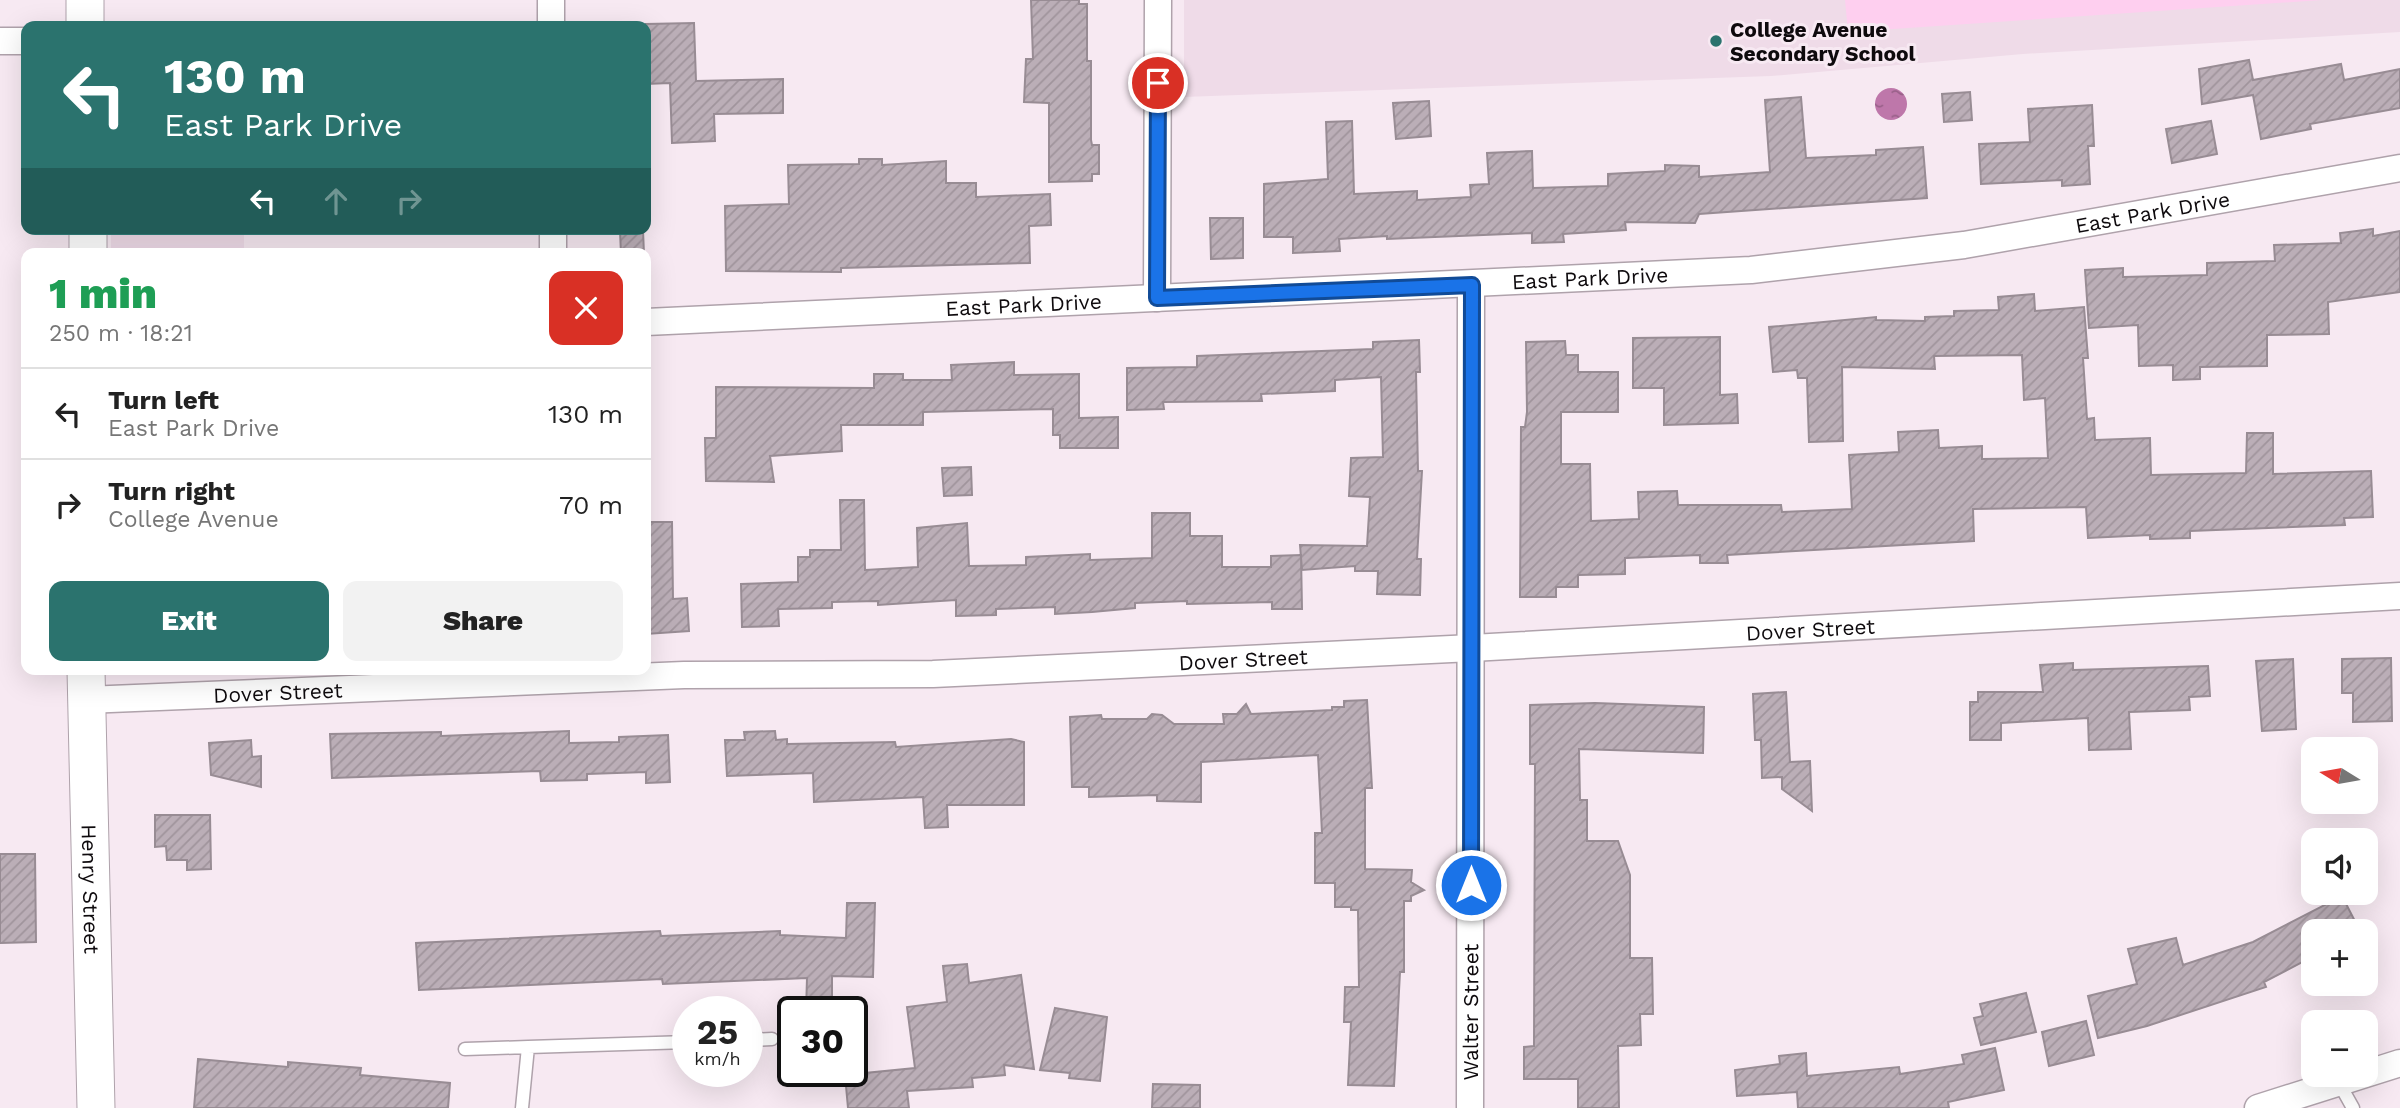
<!DOCTYPE html>
<meta charset="utf-8">
<style>
:root{--surface:#fff;--page:#f2f2f2;--text:#222;--muted:#767676;--line:#e0e0e0;--accent:#2b736e}
body{margin:0;font-family:"Work Sans",sans-serif;background:var(--page);color:var(--text);height:100vh;display:flex;flex-direction:column;font-size:26px;white-space:nowrap}
*{box-sizing:border-box;margin:0}
p{font-size:23px;color:var(--muted)}
.icon{flex:none;width:38px;height:38px;fill:none;stroke:currentColor;stroke-width:2;stroke-linecap:round;stroke-linejoin:round}
.map{position:relative;flex:1;overflow:hidden}
.side{position:absolute;left:21px;top:248px;width:630px;height:427px;display:flex;flex-direction:column;background:var(--surface);border-radius:14px;box-shadow:0 7px 28px #0002}
.side>*{flex:none}
.hud{position:absolute;left:21px;top:21px;width:630px;height:214px;border-radius:14px;box-shadow:0 7px 28px #0002;background:#2b736e;color:#fff;overflow:hidden}
.needle{width:46px;rotate:281deg}
.fabs{position:absolute;left:2301px;top:737px;display:grid;gap:14px}
.fabs a{display:grid;place-items:center;width:77px;height:77px;border-radius:14px;background:var(--surface);box-shadow:0 7px 28px #0002;font-size:35px}
.speed{position:absolute;left:672px;top:996px;display:flex;gap:14px;font-size:35px;font-weight:700;text-align:center}
.speed>*{display:grid;place-content:center;width:91px;height:91px;border-radius:50%;background:var(--surface);box-shadow:0 7px 28px #0002;line-height:1}
.speed small{font-size:18px;font-weight:400}
.speed .limit{border:4px solid #111;border-radius:10px;background:#fff;color:#111}
.pin{position:absolute;display:grid;place-items:center;width:60px;height:60px;color:#fff;margin:-30px;border:4px solid #fff;border-radius:50%;box-shadow:0 2px 7px #0007}
.me{position:absolute;width:77px;margin:-38px;rotate:0deg;stroke-linejoin:round;filter:drop-shadow(0 0 5px #0008)}
.turn{display:flex;align-items:center;gap:24px;height:147px;padding:0 28px;font-size:32px}
.turn .icon{width:91px;height:91px;stroke-width:2.5}
.turn b{display:block;font-size:49px;line-height:60px}
.lanes{display:flex;align-items:center;height:66px;padding:0 28px;background:#0003;justify-content:center;gap:35px;direction:ltr}
.lanes .off{opacity:.35}
.round{display:grid;place-items:center;flex:none;width:74px;height:74px;border-radius:14px;background:var(--page)}
.overview{display:flex;align-items:center;justify-content:space-between;height:119px;padding:0 28px}
h1{font-size:42px;font-weight:800;line-height:52px;color:#1e9e55}
.button{display:flex;gap:14px;margin-top:auto;padding:14px 28px}
.button a{flex:1;height:80px;border-radius:14px;background:var(--accent);color:#fff;font-size:28px;font-weight:800;line-height:80px;text-align:center}
.button a+a{background:var(--page);color:var(--text)}
ul{padding:0;list-style:none}
li{display:flex;align-items:center;gap:21px;height:91px;padding:0 28px;border-top:2px solid var(--line)}
li div{flex:1}
li b{display:block;font-size:26px}
li em{font-style:normal}
.map>svg:first-child{display:block}
</style>
<div class="map">
<svg width="2400" height="1108" viewBox="0 0 2400 1108">
<defs>
<pattern id="water-ripples" width="26" height="14" patternUnits="userSpaceOnUse" patternTransform="scale(1.75)"><rect width="26" height="14" fill="#be77aa"/><path d="M2 4q2-2 4 0t4 0M15 11q2-2 4 0t4 0" fill="none" stroke="#996089"/></pattern>
<pattern id="building-hatch" width="6" height="6" patternUnits="userSpaceOnUse" patternTransform="scale(1.75)"><rect width="6" height="6" fill="#bbaeb7"/><path d="M-1 1l2-2M0 6l6-6M5 7l2-2" fill="none" stroke="#a0949c"/></pattern>
</defs>
<rect width="100%" height="100%" fill="#f7e9f2"/>
<path fill="#efdbe8" d="M1184,0H2400V32L2023,54L1771,76L1184,97Z
M111,229H244V254H111Z"/>
<path fill="#fecfef" d="M1845,0H2322L1848,32Z"/>
<path fill="url(#water-ripples)" d="M1875 104a16 16 0 1 1 32 0a16 16 0 1 1-32 0Z"/>
<path fill="url(#building-hatch)" stroke="#988c94" stroke-width="2" d="M1031,0H1079V4H1087V61H1091V140L1092,145H1099V174H1092V181L1049,182V103L1024,102L1026,59H1033Z
M694,23L696,81L783,79V113L714,114L715,141L672,143L670,83L646,84V24Z
M2249,60L2253,80L2341,64L2344,80L2400,69V108L2310,124L2311,129L2261,139L2253,95L2202,104L2199,69Z
M1970,92L1972,120L1944,122L1942,94Z
M1801,97L1806,158L1876,155V150L1923,147L1927,198L1699,214L1695,223L1625,222L1626,230L1563,234L1564,242L1532,243V233L1387,239V236L1339,239L1340,251L1293,253V237H1264V184L1328,179L1326,122L1352,121L1354,194L1417,191V200L1471,197L1470,185L1489,184L1487,153L1532,151L1533,188L1608,186V174L1665,171V165L1699,166V177L1770,172L1765,100Z
M1429,101L1431,136L1396,139L1393,103Z
M2092,105L2094,146H2088L2090,184L2062,186V180L1981,184L1979,144L2030,142L2028,109Z
M2211,121L2217,154L2172,163L2166,129Z
M859,159H882V165L946,161V183H976V197L1050,194L1051,225L1029,226L1030,263L841,268V272L726,271L725,206L789,204L788,165L859,164Z
M1210,218H1243V258L1211,259Z
M2373,229V236L2400,231V292L2328,302L2329,334L2267,335V366L2200,367V379L2173,380V365L2139,366L2138,325L2089,328L2085,270L2123,268V277L2207,275V263L2275,261L2274,245L2341,243L2340,233Z
M643,230L644,254H621L620,231Z
M2034,294L2035,311L2084,307L2088,358H2083L2087,419L2094,418L2095,440L2150,438L2151,475L2246,473L2247,433H2273V474L2371,471L2373,517L2344,518L2345,525L2190,531V538L2150,539V535L2088,538L2086,507L1973,509L1974,541L1727,555L1728,563H1700V555L1625,558V574L1578,575V587H1556V597H1520L1521,427H1525L1527,412L1526,342L1565,341L1566,355H1578V372H1618V412H1561V464H1590L1591,521L1639,519L1638,492L1677,491L1678,505H1781L1782,512L1852,509L1849,455L1899,452L1898,432L1938,430L1939,448L1982,446V459L2048,458L2045,398L2024,400L2022,355L1934,356L1935,369L1842,367L1843,441L1809,442L1807,378H1798L1797,370L1773,372L1769,327L1876,317V320L1925,321V317L1954,316V311L1999,310L1998,297Z
M1720,337V395L1737,394L1738,423L1664,425V388H1633V338Z
M1419,340L1420,372H1416L1418,471H1422L1417,559H1421L1420,595L1377,594L1378,571H1355V566L1302,570L1300,545L1367,546L1370,497L1349,496L1351,458L1383,457L1381,377L1335,380V391L1261,394L1262,401L1163,402L1164,409L1127,410V368L1197,367V356L1373,349V342Z
M1014,362V375L1079,374V418L1118,417V448H1060V435H1053V409L923,412V425H841L842,451L770,456L774,482L706,481L705,438H716V387L874,388V374H903V380H952L951,365Z
M971,467L972,495L944,496L942,468Z
M840,500H864L865,570L918,567L917,528L967,523L969,566L1026,565V557L1090,554V560L1152,558V513H1190V536H1222V567H1271V556L1301,555L1302,609H1272V602L1187,604V601L1135,603V608L1092,612L1055,614V607L996,609V615L956,616V600L878,605V601L832,602V608L778,609L779,626L742,627L741,584L798,582V557H810V550H841Z
M646,522H672L673,599L687,598L689,631L646,634Z
M2391,658L2392,721L2353,722V693H2342V659Z
M2293,659L2296,729L2262,731L2256,661Z
M2073,663V670L2208,666L2210,696L2189,697L2190,710L2129,712L2131,749L2089,750L2088,718L2001,723V740H1970V702H1978V692H2043L2040,665Z
M1786,692L1790,762L1810,761L1812,811L1782,789V777L1762,778L1761,740H1755L1753,694Z
M1367,700L1372,788H1365V869L1412,870L1411,882L1424,890L1411,896V901H1404V972H1400L1394,1086L1348,1085L1351,1022H1344L1345,987H1359L1358,910H1351V907H1335V883H1315V833H1322L1318,755L1201,762V802L1157,801V795L1089,797V787H1072L1070,717L1101,715L1102,719H1147L1152,714L1162,715L1174,724H1224L1223,714H1237L1246,704L1251,714L1332,710V707H1344V701Z
M1595,703L1704,707L1703,753L1579,749L1580,800H1587V841H1618L1630,875V958H1652L1653,1014H1640L1641,1045L1618,1046L1619,1108H1578V1079H1524V1047L1534,1046L1535,764H1530V705Z
M569,731V743L619,742V737L668,735L670,782L646,783V772L587,774V780L541,781L540,771L332,778L330,734L441,732V736Z
M775,731L776,740L787,739V744L895,742L896,747L1011,739L1024,742V805H947L948,827L925,828L923,797L814,802L813,773L727,776L725,740H745L744,732Z
M251,740L252,757L261,756V787L211,775L209,743Z
M155,815H210L211,869L187,870V860H167L166,846L155,847Z
M0,854H35L36,942L0,943Z
M2342,896L2360,931H2314V956L2264,982L2266,987L2147,1026L2098,1038L2088,996L2137,984L2128,949L2176,938L2183,965L2253,942Z
M847,903H875L873,977L832,976V1012H806L807,978L663,984L662,979L419,990L416,943L660,931L661,936L780,931V935L846,938Z
M967,964L969,983L1021,975L1034,1069L1004,1065L1005,1075L972,1078L973,1087L907,1091L909,1108H848L845,1075L915,1068L907,1007L947,1002L943,966Z
M2026,993L2036,1032L1981,1045L1974,1018L1983,1016L1980,1004Z
M1055,1008L1107,1017L1100,1081L1069,1078L1070,1073L1040,1070Z
M2086,1021L2094,1055L2049,1066L2042,1032Z
M1995,1048L2004,1090L1948,1102L1949,1108H1798L1797,1092L1737,1096L1735,1070L1780,1064L1779,1056L1806,1053L1807,1076L1899,1067L1900,1074L1964,1064L1962,1055Z
M198,1059L288,1067V1062L361,1068L360,1075L450,1083L448,1108H194Z
M1153,1084L1200,1085V1108H1152Z"/>
<g fill="none" stroke-linecap="round" stroke-linejoin="round">
<defs>
<path id="lane" d="M747,1040L772,1039
M465,1049L528,1047
M2339,1083L2353,1108
M522,1108L528,1047L688,1042"/>
<g id="street">
<path d="M551,0V26"/>
<path d="M0,41H26"/>
<path d="M553,229V254"/>
<path d="M1157,298L1158,0"/>
<path id="s1" d="M646,322L1751,270L1964,245L2400,168"/>
<path id="s2" d="M86,700L684,675L933,674L1472,648L2400,596"/>
<path id="s3" d="M1470,1108L1471,285"/>
<path d="M2258,1108L2400,1063"/>
</g>
<g id="secondary">
<path d="M85,0V26"/>
<path d="M88,229V254"/>
<path id="s4" d="M86,670L96,1108"/>
</g>
</defs>
<use href="#lane" stroke="#afa2ab" stroke-width="15"/>
<use href="#street" stroke="#afa2ab" stroke-width="29"/>
<use href="#secondary" stroke="#afa2ab" stroke-width="39"/>
<use href="#lane" stroke="#fff" stroke-width="12"/>
<use href="#street" stroke="#fff" stroke-width="26"/>
<use href="#secondary" stroke="#fff" stroke-width="37"/>
</g>
<g fill="none" stroke-linecap="round" stroke-linejoin="round">
<defs>
<path id="route" d="M1158,83L1157,298L1472,285L1471,885"/>
</defs>
<use href="#route" stroke="#114b97" stroke-width="18"/>
<use href="#route" stroke="#1a73e8" stroke-width="12"/>
</g>
<circle fill="#2b736e" stroke="#f7e9f2" stroke-width="2.5" cx="1716" cy="41" r="7"/>
<g text-anchor="middle" dominant-baseline="central" stroke-width="6" stroke-linejoin="round" paint-order="stroke">
<g font-size="21" font-weight="bold" fill="#0e0a0d" stroke="#f7e9f2" text-anchor="start">
<text x="1730" y="29">College Avenue<tspan x="1730" dy="24">Secondary School</tspan></text>
</g>
<g font-size="21" fill="#0e0a0d" stroke="#f7e9f2">
<text stroke="none"><textPath href="#s1" startOffset="1512">East Park Drive</textPath></text>
<text stroke="none"><textPath href="#s1" startOffset="945">East Park Drive</textPath></text>
<text stroke="none"><textPath href="#s1" startOffset="378">East Park Drive</textPath></text>
<text stroke="none"><textPath href="#s2" startOffset="1726">Dover Street</textPath></text>
<text stroke="none"><textPath href="#s2" startOffset="1158">Dover Street</textPath></text>
<text stroke="none"><textPath href="#s2" startOffset="192">Dover Street</textPath></text>
<text stroke="none"><textPath href="#s4" startOffset="219">Henry Street</textPath></text>
<text stroke="none"><textPath href="#s3" startOffset="96">Walter Street</textPath></text>
</g>
</g>
</svg>
<div class="fabs">
<a><svg class="needle" viewBox="-14 -14 28 28"><path d="M0-13l5 13h-10z" fill="#e53935"/><path d="M0 13l5-13h-10z" fill="#767676"/></svg></a>
<a><svg class="icon" aria-label="sound" viewBox="0 0 24 24"><path d="M4 9h4l5-4v14l-5-4H4zM17 9q2 3 0 6"/></svg></a>
<a>+</a>
<a>−</a>
</div>
<div class="speed"><div>25<small>km/h</small></div><div class="limit">30</div></div>
<div class="pin" style="left:1158px;top:83px;background:#d93025"><svg class="icon" aria-label="arrive" viewBox="0 0 24 24"><path d="M6 21V4h12l-3 4 3 4H6"/></svg></div>
<svg class="me" style="left:1471px;top:885px" viewBox="-20 -20 40 40"><circle r="17" fill="#1a73e8" stroke="#fff" stroke-width="3"/><path d="M0-11L8 9 0 5-8 9z" fill="#fff"/></svg>
<div class="hud">
<div class="turn"><svg class="icon" aria-label="left" viewBox="0 0 24 24"><path d="M17 20v-9H6M10 6l-5 5 5 5"/></svg><div><b>130 m</b>East Park Drive</div></div>
<div class="lanes"><svg class="icon" aria-label="left" viewBox="0 0 24 24"><path d="M17 20v-9H6M10 6l-5 5 5 5"/></svg><svg class="icon off" aria-label="ahead" viewBox="0 0 24 24"><path d="M12 20V5M6 11l6-6 6 6"/></svg><svg class="icon off" aria-label="right" viewBox="0 0 24 24"><path d="M7 20v-9h11M14 6l5 5-5 5"/></svg></div>
</div>
<section class="side">
<div class="overview"><div><h1>1 min</h1><p>250 m · 18:21</p></div><a class="round" style="background:#d93025;color:#fff"><svg class="icon" aria-label="close" viewBox="0 0 24 24"><path d="M6 6l12 12M18 6L6 18"/></svg></a></div>
<ul>
<li><svg class="icon" aria-label="left" viewBox="0 0 24 24"><path d="M17 20v-9H6M10 6l-5 5 5 5"/></svg><div><b>Turn left</b><p>East Park Drive</p></div><em>130 m</em></li>
<li><svg class="icon" aria-label="right" viewBox="0 0 24 24"><path d="M7 20v-9h11M14 6l5 5-5 5"/></svg><div><b>Turn right</b><p>College Avenue</p></div><em>70 m</em></li>
</ul>
<div class="button"><a>Exit</a><a>Share</a></div>
</section>
</div>
